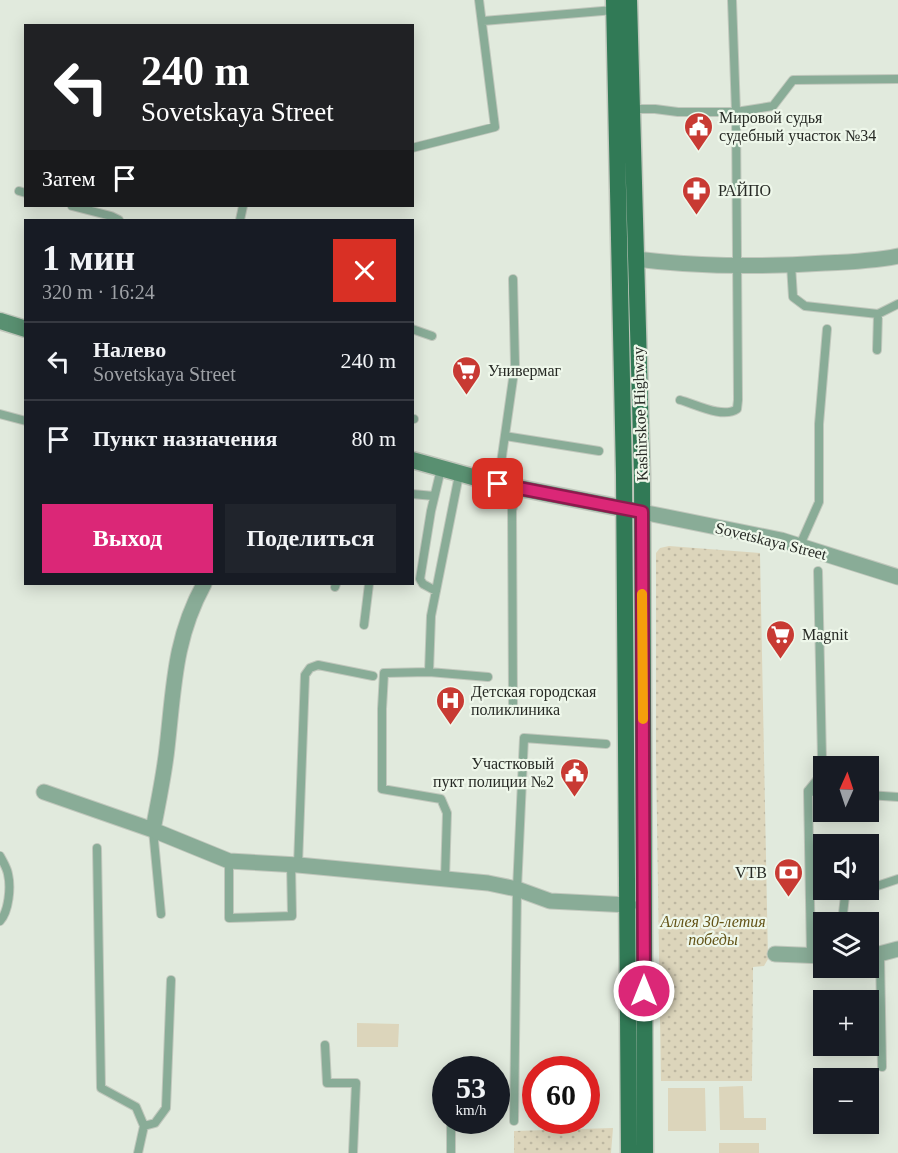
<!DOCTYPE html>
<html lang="ru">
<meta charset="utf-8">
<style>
:root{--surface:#171b24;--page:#20242c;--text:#f1f3f6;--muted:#9ea1a6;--line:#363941;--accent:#db2777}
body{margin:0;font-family:Georgia,serif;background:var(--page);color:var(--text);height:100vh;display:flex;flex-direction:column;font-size:22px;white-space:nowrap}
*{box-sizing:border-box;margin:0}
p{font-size:20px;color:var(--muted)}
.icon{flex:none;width:33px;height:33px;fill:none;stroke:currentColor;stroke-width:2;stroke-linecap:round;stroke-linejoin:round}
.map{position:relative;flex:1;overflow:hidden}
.side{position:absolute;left:24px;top:219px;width:390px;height:366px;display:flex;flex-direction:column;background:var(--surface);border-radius:0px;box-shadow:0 3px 15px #0003}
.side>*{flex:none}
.guide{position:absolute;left:24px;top:24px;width:390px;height:183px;border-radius:0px;box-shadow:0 3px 15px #0003;background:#202124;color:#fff;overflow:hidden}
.needle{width:39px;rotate:3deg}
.tools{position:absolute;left:813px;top:756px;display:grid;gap:12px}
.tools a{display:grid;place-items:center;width:66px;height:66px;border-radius:0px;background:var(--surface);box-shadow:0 3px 15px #0003;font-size:30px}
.speed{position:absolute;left:432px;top:1056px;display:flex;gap:12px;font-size:30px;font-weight:700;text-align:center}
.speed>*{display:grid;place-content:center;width:78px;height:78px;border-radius:50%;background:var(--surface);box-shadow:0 3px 15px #0003;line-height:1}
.speed small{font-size:15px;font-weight:400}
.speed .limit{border:9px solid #d22;background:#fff;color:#111}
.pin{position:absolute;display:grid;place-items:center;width:51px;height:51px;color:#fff;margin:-26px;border-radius:12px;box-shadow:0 3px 9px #0006}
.me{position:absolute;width:66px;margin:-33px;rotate:0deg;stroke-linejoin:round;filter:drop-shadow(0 0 4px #0008)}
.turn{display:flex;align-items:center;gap:21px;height:126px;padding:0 18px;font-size:27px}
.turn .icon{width:78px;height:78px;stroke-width:2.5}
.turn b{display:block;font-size:42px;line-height:51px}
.then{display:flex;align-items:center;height:57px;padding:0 18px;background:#0003;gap:12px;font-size:22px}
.round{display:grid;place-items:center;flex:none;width:63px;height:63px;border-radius:0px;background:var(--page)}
.summary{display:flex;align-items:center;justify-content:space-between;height:102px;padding:0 18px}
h1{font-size:36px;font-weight:700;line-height:45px}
.cta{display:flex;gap:12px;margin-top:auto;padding:12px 18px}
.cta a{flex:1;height:69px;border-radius:0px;background:var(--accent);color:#fff;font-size:24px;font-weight:700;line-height:69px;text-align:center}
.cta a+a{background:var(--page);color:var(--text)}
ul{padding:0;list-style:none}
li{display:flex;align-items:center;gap:18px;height:78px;padding:0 18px;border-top:2px solid var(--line)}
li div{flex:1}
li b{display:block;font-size:22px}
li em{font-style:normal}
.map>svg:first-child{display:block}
</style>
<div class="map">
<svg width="898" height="1153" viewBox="0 0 898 1153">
<defs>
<pattern id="park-dots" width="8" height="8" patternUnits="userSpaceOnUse" patternTransform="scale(1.5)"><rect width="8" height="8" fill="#dcd5bb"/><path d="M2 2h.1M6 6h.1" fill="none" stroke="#bdb7a1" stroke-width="1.8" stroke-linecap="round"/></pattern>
</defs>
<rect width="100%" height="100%" fill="#e1eadd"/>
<path fill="#dcd5bb" d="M357,1023L399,1024L398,1047H357Z
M743,1086L744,1118H766V1130H720L719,1087Z
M668,1088H705L706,1131H668Z
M719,1143H759V1153H719Z"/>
<path fill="url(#park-dots)" d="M669,546L760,553L768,959L764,966L753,967L752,1081H661L656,758V553L660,548Z
M613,1128L611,1153H514V1131Z"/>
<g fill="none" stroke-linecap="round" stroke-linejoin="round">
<defs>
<path id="service" d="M483,21L614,10
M632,109H655L678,112H736L732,0
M412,148L495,127L479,0
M19,191L26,193
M72,206L111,216L119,220
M240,220L243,206
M791,265L793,297L805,306L878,314L898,304
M412,329L432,336
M877,350L878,314
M680,400C695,404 723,419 737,409L738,400L736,112L773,106L793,80L898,79
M0,414L26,421
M412,419H414
M505,436L599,451
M459,475L431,616L429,672L488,677
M498,484L515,365L513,279
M412,494L434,496
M800,545L819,502V424L827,329
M335,587L336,584
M436,591L423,584L420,579L431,511L441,469
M364,625L369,584
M429,672L384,673L382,709V789L441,799L447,813L445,879
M513,705L512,510L519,489
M868,775H871
M808,791L824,792
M868,795L898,797
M153,830L161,914
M97,848L101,1088L136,1107L144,1126
M0,856C3,862 7,868 8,874C11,887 9,911 0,921
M229,861V918L292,916L291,864
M298,865L305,675L310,668L318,665L373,676
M868,889L898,879
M842,922L845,896L866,890
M811,955L808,791L821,775L822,760L818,571
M880,955L882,1067
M325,1045L327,1083H356L353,1153
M514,1121L517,889L524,738L606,744
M138,1153L144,1126L155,1123L166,1108L171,980
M451,1153V1120"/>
<path id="minor" d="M636,259C698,267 762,267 825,263C849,262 874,261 898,256
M642,512L781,540L898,577
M44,792L153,830L229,861L298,865L488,883L517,889L550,901L629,905
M153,830C158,803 164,776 167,748C174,687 174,639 204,584
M775,954L824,956
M868,957L898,949"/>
<path id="secondary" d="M0,321L26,329
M412,460L498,484L637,511"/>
<path id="primary" d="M614,0L624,475L629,1153
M629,0L642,475L645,1153"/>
</defs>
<use href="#service" stroke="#c0c7bc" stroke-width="10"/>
<use href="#minor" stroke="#c0c7bc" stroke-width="17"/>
<use href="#secondary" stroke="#c0c7bc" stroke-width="19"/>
<use href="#primary" stroke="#c0c7bc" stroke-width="19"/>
<use href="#service" stroke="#89ac97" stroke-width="8"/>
<use href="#minor" stroke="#89ac97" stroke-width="15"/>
<use href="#secondary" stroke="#599071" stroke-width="16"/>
<use href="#primary" stroke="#317a56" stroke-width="16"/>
</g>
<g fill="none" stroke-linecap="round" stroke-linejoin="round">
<defs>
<path id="route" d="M498,484L642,512L644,991"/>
</defs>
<use href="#route" stroke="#8e194d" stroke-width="15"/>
<use href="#route" stroke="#db2777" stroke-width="10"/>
<path stroke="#f59e0b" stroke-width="10" d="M642,594L643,719"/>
</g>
<defs>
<symbol id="civic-pin" viewBox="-11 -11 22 30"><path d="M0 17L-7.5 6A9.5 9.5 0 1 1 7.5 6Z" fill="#c83a33" stroke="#eef7ea"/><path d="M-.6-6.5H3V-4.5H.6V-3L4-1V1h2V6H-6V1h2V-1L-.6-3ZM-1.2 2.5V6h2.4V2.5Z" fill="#fff"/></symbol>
<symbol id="pharmacy-pin" viewBox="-11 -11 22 30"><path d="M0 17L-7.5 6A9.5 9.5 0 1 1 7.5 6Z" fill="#c83a33" stroke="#eef7ea"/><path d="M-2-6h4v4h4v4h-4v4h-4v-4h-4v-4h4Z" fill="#fff"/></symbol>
<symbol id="supermarket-pin" viewBox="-11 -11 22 30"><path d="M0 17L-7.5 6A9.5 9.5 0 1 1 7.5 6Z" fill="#c83a33" stroke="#eef7ea"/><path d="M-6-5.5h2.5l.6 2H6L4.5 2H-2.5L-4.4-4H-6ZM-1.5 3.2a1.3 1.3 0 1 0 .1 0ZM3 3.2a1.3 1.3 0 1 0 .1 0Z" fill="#fff"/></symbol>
<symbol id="hospital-pin" viewBox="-11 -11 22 30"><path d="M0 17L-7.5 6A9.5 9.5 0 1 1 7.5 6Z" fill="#c83a33" stroke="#eef7ea"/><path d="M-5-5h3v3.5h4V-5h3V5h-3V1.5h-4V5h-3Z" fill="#fff"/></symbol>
<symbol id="bank-pin" viewBox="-11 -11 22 30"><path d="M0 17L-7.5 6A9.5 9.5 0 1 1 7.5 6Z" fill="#c83a33" stroke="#eef7ea"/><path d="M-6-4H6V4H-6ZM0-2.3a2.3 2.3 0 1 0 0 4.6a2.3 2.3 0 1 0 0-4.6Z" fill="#fff"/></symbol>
</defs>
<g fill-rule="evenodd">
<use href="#civic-pin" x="682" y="110" width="33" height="45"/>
<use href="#pharmacy-pin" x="680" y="174" width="33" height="45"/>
<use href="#supermarket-pin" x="450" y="354" width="33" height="45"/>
<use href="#supermarket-pin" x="764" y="618" width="33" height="45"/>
<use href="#hospital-pin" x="434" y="684" width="33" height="45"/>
<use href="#civic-pin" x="558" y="756" width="33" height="45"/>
<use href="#bank-pin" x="772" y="856" width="33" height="45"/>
</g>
<g text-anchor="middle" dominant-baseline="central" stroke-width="4.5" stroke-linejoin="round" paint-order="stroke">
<g font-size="16" fill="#272a25" stroke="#eef7ea" text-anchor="start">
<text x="719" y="117">Мировой судья<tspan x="719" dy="18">судебный участок №34</tspan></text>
<text x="718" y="190">РАЙПО</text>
<text x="488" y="370">Универмаг</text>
<text x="802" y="634">Magnit</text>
<text x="471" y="691">Детская городская<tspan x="471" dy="18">поликлиника</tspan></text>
<text x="554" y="763" text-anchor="end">Участковый<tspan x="554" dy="18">пукт полиции №2</tspan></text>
<text x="767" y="872" text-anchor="end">VTB</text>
</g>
<g font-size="16" fill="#272a25" stroke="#eef7ea">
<text transform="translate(640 414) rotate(-92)">Kashirskoe Highway</text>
<text transform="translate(771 541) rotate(14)">Sovetskaya Street</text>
</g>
<g font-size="16" font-style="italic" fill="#635316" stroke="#eef7ea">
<text x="713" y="921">Аллея 30-летия<tspan x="713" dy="18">победы</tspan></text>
</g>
</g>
</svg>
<div class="tools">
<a><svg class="needle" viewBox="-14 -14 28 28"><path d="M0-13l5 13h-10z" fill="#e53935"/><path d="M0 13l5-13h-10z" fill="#9ea1a6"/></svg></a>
<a><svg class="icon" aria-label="sound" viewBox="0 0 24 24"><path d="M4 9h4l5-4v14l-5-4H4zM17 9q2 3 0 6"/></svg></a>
<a><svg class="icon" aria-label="layers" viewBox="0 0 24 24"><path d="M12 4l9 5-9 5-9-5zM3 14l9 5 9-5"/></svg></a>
<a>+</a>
<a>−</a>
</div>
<div class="speed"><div>53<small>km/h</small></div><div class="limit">60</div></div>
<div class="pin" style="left:498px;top:484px;background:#d93025"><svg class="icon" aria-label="arrive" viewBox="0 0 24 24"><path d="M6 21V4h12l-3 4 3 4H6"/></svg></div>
<svg class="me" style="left:644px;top:991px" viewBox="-20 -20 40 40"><circle r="17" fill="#db2777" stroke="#fff" stroke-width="3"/><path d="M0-11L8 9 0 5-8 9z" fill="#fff"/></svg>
<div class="guide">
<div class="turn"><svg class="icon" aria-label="left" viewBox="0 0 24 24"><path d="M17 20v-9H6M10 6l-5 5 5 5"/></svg><div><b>240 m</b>Sovetskaya Street</div></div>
<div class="then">Затем<svg class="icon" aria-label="arrive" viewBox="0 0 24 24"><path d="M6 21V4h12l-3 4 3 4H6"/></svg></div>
</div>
<section class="side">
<div class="summary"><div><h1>1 мин</h1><p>320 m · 16:24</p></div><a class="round" style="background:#d93025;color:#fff"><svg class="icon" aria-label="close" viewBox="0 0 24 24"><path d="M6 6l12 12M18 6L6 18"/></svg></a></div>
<ul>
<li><svg class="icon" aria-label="left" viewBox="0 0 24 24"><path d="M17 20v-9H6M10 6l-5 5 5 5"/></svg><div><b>Налево</b><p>Sovetskaya Street</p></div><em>240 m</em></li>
<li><svg class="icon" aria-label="arrive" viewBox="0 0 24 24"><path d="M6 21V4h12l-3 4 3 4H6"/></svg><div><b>Пункт назначения</b></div><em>80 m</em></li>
</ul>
<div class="cta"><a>Выход</a><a>Поделиться</a></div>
</section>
</div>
